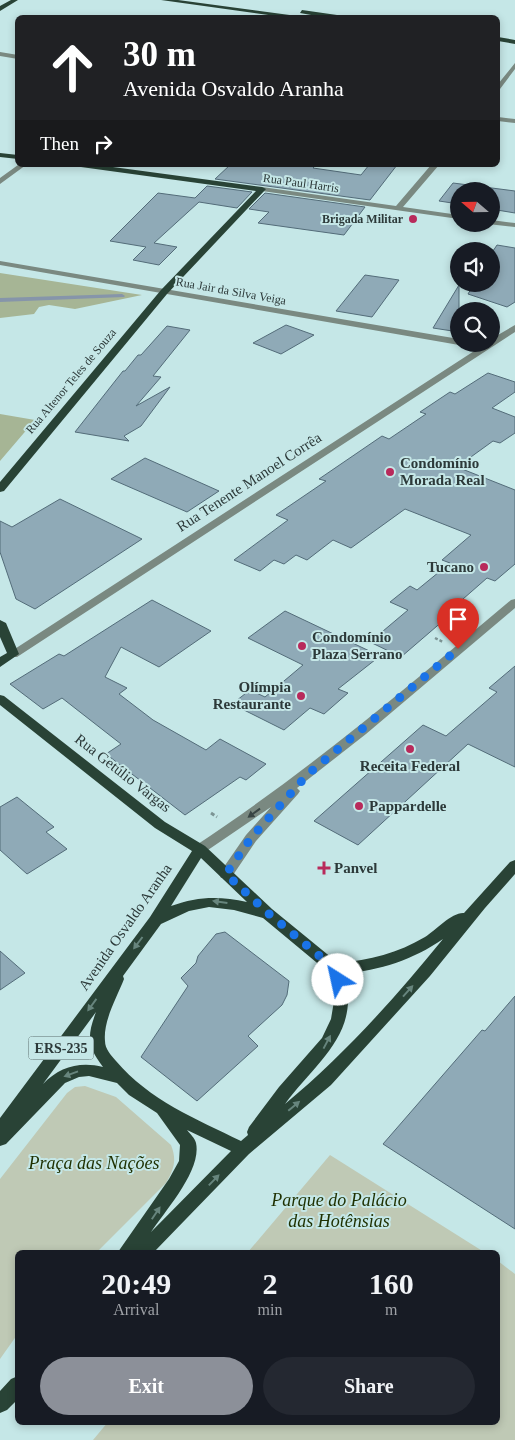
<!DOCTYPE html>
<meta charset="utf-8">
<style>
:root{--surface:#171b24;--page:#242831;--text:#f1f3f6;--muted:#9ea1a6;--accent:#8c9099}
body{margin:0;font-family:"Times New Roman",serif;background:var(--page);color:var(--text);height:100vh;display:flex;flex-direction:column;font-size:19px;white-space:nowrap}
*{box-sizing:border-box;margin:0}
p{font-size:16px;color:var(--muted)}
.icon{flex:none;width:28px;height:28px;fill:none;stroke:currentColor;stroke-width:2;stroke-linecap:round;stroke-linejoin:round}
.map{position:relative;flex:1;overflow:hidden}
.details{position:absolute;left:15px;top:1250px;width:485px;height:175px;display:flex;flex-direction:column;background:var(--surface);border-radius:8px;box-shadow:0 2px 8px #0003}
.details>*{flex:none}
.banner{position:absolute;left:15px;top:15px;width:485px;height:152px;border-radius:8px;box-shadow:0 2px 8px #0003;background:#202124;color:#fff;overflow:hidden}
.needle{width:32px;rotate:290deg}
.controls{position:absolute;left:450px;top:182px;display:grid;gap:10px}
.controls a{display:grid;place-items:center;width:50px;height:50px;border-radius:50%;background:var(--surface);box-shadow:0 2px 8px #0003;font-size:25px}
.pin{position:absolute;display:grid;place-items:center;width:42px;height:42px;color:#fff;margin:-51px -21px;border-radius:50% 50% 50% 0;rotate:-45deg;box-shadow:0 0 5px #0007}
.pin .icon{rotate:45deg}
.me{position:absolute;width:55px;margin:-28px;rotate:325deg;stroke-linejoin:round;filter:drop-shadow(0 0 4px #0008)}
.turn{display:flex;align-items:center;gap:18px;height:105px;padding:0 25px;font-size:22px}
.turn .icon{width:65px;height:65px;stroke-width:2.5}
.turn b{display:block;font-size:35px;line-height:42px}
.then{display:flex;align-items:center;height:48px;padding:0 25px;background:#0003;gap:10px;font-size:19px}
.eta{display:flex;justify-content:space-evenly;align-items:center;height:85px;text-align:center}
.eta b{font-size:30px;font-weight:800;line-height:35px}
.button{display:flex;gap:10px;margin-top:auto;padding:10px 25px}
.button a{flex:1;height:58px;border-radius:30px;background:var(--accent);color:#fff;font-size:20px;font-weight:800;line-height:58px;text-align:center}
.button a+a{background:var(--page);color:var(--text)}
.map>svg:first-child{display:block}
</style>
<div class="map">
<svg width="515" height="1440" viewBox="0 0 515 1440">
<rect width="100%" height="100%" fill="#c5e7e7"/>
<path fill="#bfc9b5" d="M85,1086L116,1097L171,1145C177,1160 174,1169 166,1183L97,1252H18L17,1335L0,1359V1179L67,1093L75,1087Z
M330,1155L484,1252H248Z
M498,1261L515,1274V1440H93L108,1422H498Z"/>
<path fill="#a6b595" d="M0,273L142,295L75,309L49,305L39,307L34,314L0,318Z
M0,414L35,420L0,461Z"/>
<g fill="none" stroke-linecap="round" stroke-linejoin="round">
<path fill="#8695aa" fill-rule="evenodd" d="M122,294L125,296L124,297L0,302V298Z"/>
</g>
<path fill="#8faab7" stroke="#536c79" d="M230,165H316L313,168L361,175L369,165H397L370,200L215,179Z
M453,183L515,191V213L491,209V191H459V204L439,201Z
M207,186L252,192L237,208L199,202L154,243L177,247L159,265L133,260L146,247L110,241L158,193L195,198Z
M265,193L365,207L344,235L258,223L269,212L249,209Z
M497,245L515,248V302L507,307L468,294L474,284H491V254Z
M365,275L399,280L372,317L336,311Z
M459,285V332L433,328Z
M286,325L314,335L281,354L253,343Z
M167,326L190,330L153,376L161,377L136,406L170,387L141,426L124,436L129,441L75,432L123,371H125L138,355H141Z
M488,373L515,382V392L492,408L515,417V433L500,443L493,441L457,467L515,490V564L495,581L487,578L447,613L451,614L401,657L370,642L408,610L390,602L410,586L417,590L450,563L442,560L471,535L405,509L351,548L333,540L307,560L296,555L284,564L274,560L260,571L234,560L288,520L276,515L326,481L319,479L382,436L389,439L426,414L420,412L450,392L455,394Z
M145,458L219,491L187,512L111,479Z
M60,499L142,539L35,609L16,599L0,552V521L12,527Z
M152,600L211,631L159,667L121,647L105,677L127,688L119,694L153,720L206,750L220,739L266,764L246,780L240,777L185,815L106,754L121,744L62,698L43,709L10,684L59,654L64,656Z
M285,611L380,656L338,689L348,693L324,714L310,708L284,730L232,704L250,690L265,697L303,665L248,638Z
M515,666V767L468,744L358,845L314,821L423,725L446,736L497,692L489,688Z
M17,797L54,827L46,832L67,849L27,874L0,850V807Z
M225,932L289,981L287,995L282,1005L248,1036L258,1046L197,1101L141,1057L188,986L181,978L196,963L198,956L216,934Z
M0,951L25,973L0,990Z
M515,996V1229L383,1144L482,1030L485,1031Z"/>
<g fill="none" stroke-linecap="round" stroke-linejoin="round">
<path stroke="#7c9494" stroke-width="2.5" stroke-dasharray="3 2" stroke-linecap="butt" d="M435,638L443,642"/>
<path stroke="#7c9494" stroke-width="3" stroke-dasharray="4 2.5" stroke-linecap="butt" d="M211,813L217,817"/>
<path fill="#7a8981" fill-rule="evenodd" d="M0,52L18,55V59L0,56Z
M515,63V69L500,89L498,90V84Z
M498,117L515,119V123L498,121Z
M18,165H26L0,184V178Z
M431,165H439L403,207L459,215V219L262,191L258,189L262,187L396,206Z
M491,220L515,223V227L488,224H491Z
M0,261L459,339V344H462L459,345L0,265Z
M515,325V332L17,657H9L7,654L485,344H491V339Z
M515,599V608L366,734L297,788L300,791L298,794L256,841L231,878H221L219,874L246,835L271,807L205,852H195L193,849L195,846C307,772 409,686 511,600Z"/>
<path fill="#294336" fill-rule="evenodd" d="M11,0H18L0,11V6Z
M161,0H178L312,18H290Z
M302,10L344,16L347,18H328L300,13Z
M498,37L515,40V44L498,41Z
M0,153L18,155V159L0,157Z
M77,165H98L262,187L266,189L167,294L4,491L0,492V482L161,290L256,191L81,167Z
M0,620L6,623L19,654L0,667V657L7,653L0,637Z
M0,695L4,696L165,822L205,846L272,909L338,963C370,960 398,953 425,937C436,930 452,912 464,913L510,862L515,860V874L485,908L430,976L331,1085L249,1154L154,1252H118L169,1179L179,1161L180,1145L157,1113L129,1095L117,1083L89,1076L79,1077L65,1083L6,1144L0,1146V1118L150,917L192,851L155,828L0,705ZM201,858L247,902C220,896 198,896 171,906ZM209,907L234,910L263,918L328,972L333,988L334,1001L331,1019L322,1038L279,1087L249,1127L247,1132L248,1135L241,1141C196,1119 149,1100 116,1061C111,1055 105,1049 105,1041C103,1021 117,997 124,979L123,976L161,924L189,911ZM443,939C395,998 343,1056 285,1104C316,1062 362,1033 344,974C380,970 413,960 443,939ZM96,1012C87,1036 87,1046 103,1067C80,1061 59,1067 43,1084ZM187,1130L231,1151L151,1232C165,1211 202,1170 196,1143C195,1138 190,1134 187,1130Z
M18,1376V1399L7,1410L0,1413V1391L11,1379Z"/>
</g>
<defs><path id="oneway-solid" d="M-6-.8H1V-3.2L6.5 0L1 3.2V.8H-6Z" transform="scale(1.25)"/></defs>
<use fill="#384544" href="#oneway-solid" transform="translate(254 813) rotate(144)"/>
<g fill="#67857d">
<use href="#oneway-solid" transform="translate(220 902) rotate(-172)"/>
<use href="#oneway-solid" transform="translate(138 943) rotate(127)"/>
<use href="#oneway-solid" transform="translate(408 991) rotate(-48)"/>
<use href="#oneway-solid" transform="translate(92 1005) rotate(126)"/>
<use href="#oneway-solid" transform="translate(327 1042) rotate(-62)"/>
<use href="#oneway-solid" transform="translate(71 1074) rotate(160)"/>
<use href="#oneway-solid" transform="translate(294 1106) rotate(-40)"/>
<use href="#oneway-solid" transform="translate(214 1180) rotate(-46)"/>
<use href="#oneway-solid" transform="translate(156 1213) rotate(-56)"/>
</g>
<g fill="none" stroke-linecap="round" stroke-linejoin="round">
<path stroke="#1a73e8" stroke-width="9" stroke-dasharray="0 16.2" d="M338,980L335,969L268,913L226,874L251,838L308,774L458,649"/>
</g>
<g fill="#b82a5b" stroke="#c5e7e7" stroke-width="2">
<circle cx="413" cy="219" r="5"/>
<circle cx="390" cy="472" r="5"/>
<circle cx="484" cy="567" r="5"/>
<circle cx="302" cy="646" r="5"/>
<circle cx="301" cy="696" r="5"/>
<circle cx="410" cy="749" r="5"/>
<circle cx="359" cy="806" r="5"/>
<path d="M321.5 860.5h5v5h5v5h-5v5h-5v-5h-5v-5h5z"/>
</g>
<g text-anchor="middle" dominant-baseline="central" stroke-width="4" stroke-linejoin="round" paint-order="stroke">
<g font-size="12" fill="#2c3939" stroke="#c5e7e7">
<text transform="translate(301 183) rotate(8)">Rua Paul Harris</text>
<text transform="translate(231 291) rotate(10)">Rua Jair da Silva Veiga</text>
<text transform="translate(71 381) rotate(-50)">Rua Altenor Teles de Souza</text>
</g>
<g font-size="12" font-weight="bold" fill="#2c3939" stroke="#c5e7e7" text-anchor="end">
<text x="403" y="219">Brigada Militar</text>
</g>
<rect fill="#c5e7e7" stroke="#5a6d6d" stroke-width="1" x="28.5" y="1036.5" width="65" height="23" rx="4"/>
<g font-size="14" font-weight="bold" fill="#2c3939">
<text x="61" y="1048">ERS-235</text>
</g>
<g font-size="15" font-weight="bold" fill="#2c3939" stroke="#c5e7e7" text-anchor="start">
<text x="400" y="463">Condomínio<tspan x="400" dy="17">Morada Real</tspan></text>
<text x="474" y="567" text-anchor="end">Tucano</text>
<text x="312" y="637">Condomínio<tspan x="312" dy="17">Plaza Serrano</tspan></text>
<text x="291" y="687" text-anchor="end">Olímpia<tspan x="291" dy="17">Restaurante</tspan></text>
<text x="410" y="766" text-anchor="middle">Receita Federal</text>
<text x="369" y="806">Pappardelle</text>
<text x="334" y="868">Panvel</text>
</g>
<g font-size="15" fill="#2c3939" stroke="#c5e7e7">
<text transform="translate(249 482) rotate(-33)">Rua Tenente Manoel Corrêa</text>
<text transform="translate(123 773) rotate(38)">Rua Getúlio Vargas</text>
<text transform="translate(125 927) rotate(-55)">Avenida Osvaldo Aranha</text>
</g>
<g font-size="18" font-style="italic" fill="#1e3000" stroke="#c5e7e7">
<text x="94" y="1163">Praça das Nações</text>
<text x="339" y="1200">Parque do Palácio<tspan x="339" dy="21">das Hotênsias</tspan></text>
</g>
</g>
</svg>
<div class="controls">
<a><svg class="needle" viewBox="-14 -14 28 28"><path d="M0-13l5 13h-10z" fill="#e53935"/><path d="M0 13l5-13h-10z" fill="#9ea1a6"/></svg></a>
<a><svg class="icon" aria-label="sound" viewBox="0 0 24 24"><path d="M4 9h4l5-4v14l-5-4H4zM17 9q2 3 0 6"/></svg></a>
<a><svg class="icon" aria-label="search" viewBox="0 0 24 24"><circle cx="10" cy="10" r="6"/><path d="M15 15l6 6"/></svg></a>
</div>
<div class="pin" style="left:458px;top:649px;background:#d93025"><svg class="icon" aria-label="arrive" viewBox="0 0 24 24"><path d="M6 21V4h12l-3 4 3 4H6"/></svg></div>
<svg class="me" style="left:338px;top:980px" viewBox="-20 -20 40 40"><circle r="19" fill="#fff"/><path d="M0-13L10 11 0 6-10 11z" fill="#1a73e8"/></svg>
<div class="banner">
<div class="turn"><svg class="icon" aria-label="ahead" viewBox="0 0 24 24"><path d="M12 20V5M6 11l6-6 6 6"/></svg><div><b>30 m</b>Avenida Osvaldo Aranha</div></div>
<div class="then">Then<svg class="icon" aria-label="right" viewBox="0 0 24 24"><path d="M7 20v-9h11M14 6l5 5-5 5"/></svg></div>
</div>
<section class="details">
<div class="eta">
<div><b>20:49</b><p>Arrival</p></div>
<div><b>2</b><p>min</p></div>
<div><b>160</b><p>m</p></div>
</div>
<div class="button"><a>Exit</a><a>Share</a></div>
</section>
</div>
